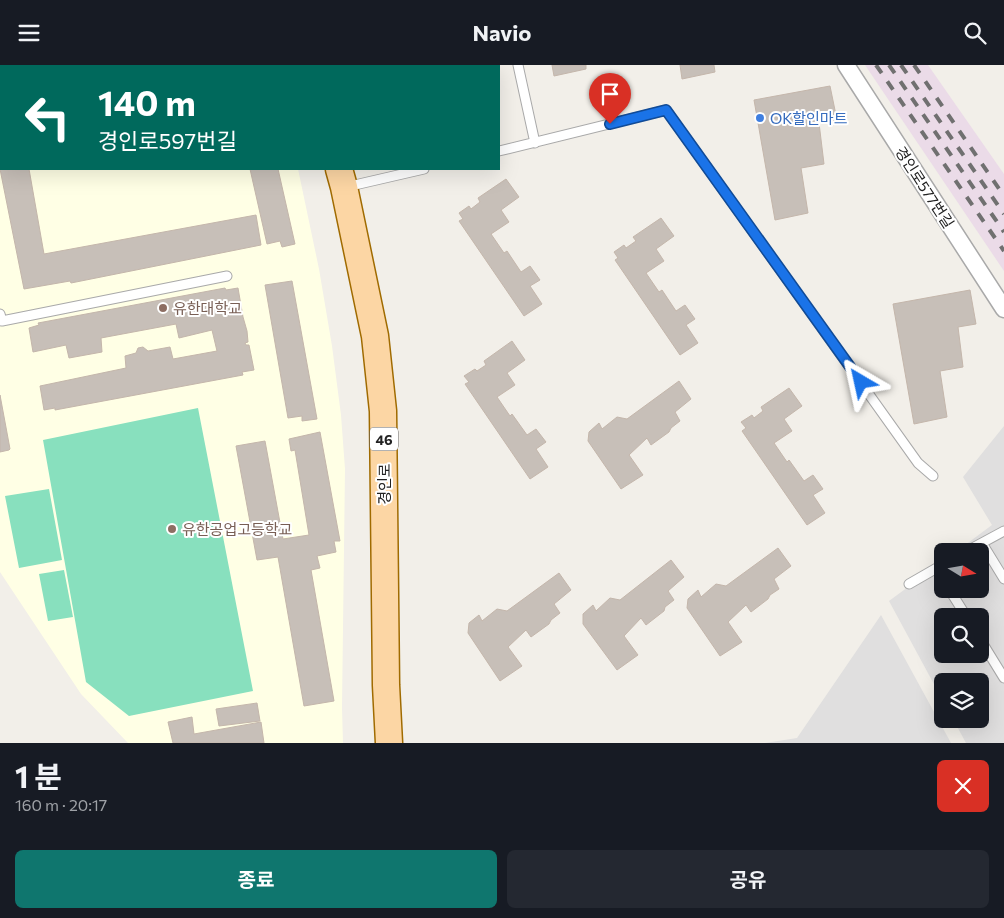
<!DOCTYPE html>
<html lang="ko">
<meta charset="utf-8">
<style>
:root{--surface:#171b24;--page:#242831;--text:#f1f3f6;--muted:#9ea1a6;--accent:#0f766e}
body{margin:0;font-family:Commissioner,"Noto Sans KR",sans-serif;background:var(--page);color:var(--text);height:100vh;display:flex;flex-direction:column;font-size:19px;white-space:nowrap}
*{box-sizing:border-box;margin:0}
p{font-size:16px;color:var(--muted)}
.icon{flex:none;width:28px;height:28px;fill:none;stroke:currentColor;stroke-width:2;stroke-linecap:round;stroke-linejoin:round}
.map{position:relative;height:678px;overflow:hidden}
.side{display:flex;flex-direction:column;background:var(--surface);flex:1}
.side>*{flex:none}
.top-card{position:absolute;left:0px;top:0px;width:500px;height:105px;box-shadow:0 5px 20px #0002;background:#00695c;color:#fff;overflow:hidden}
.needle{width:32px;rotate:101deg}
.fabs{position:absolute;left:934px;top:478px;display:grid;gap:10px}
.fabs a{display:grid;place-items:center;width:55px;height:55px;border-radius:8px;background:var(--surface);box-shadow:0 5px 20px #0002;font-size:25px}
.pin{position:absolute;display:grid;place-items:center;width:42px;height:42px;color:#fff;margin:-51px -21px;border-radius:50% 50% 50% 0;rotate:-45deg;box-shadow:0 0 5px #0007}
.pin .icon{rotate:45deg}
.me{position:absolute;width:55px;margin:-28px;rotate:324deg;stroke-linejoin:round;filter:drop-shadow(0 0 4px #0008)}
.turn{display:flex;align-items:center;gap:18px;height:105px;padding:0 15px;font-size:22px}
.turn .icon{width:65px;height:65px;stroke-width:2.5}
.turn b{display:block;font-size:35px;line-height:42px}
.round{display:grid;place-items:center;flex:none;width:52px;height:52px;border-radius:8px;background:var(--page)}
.head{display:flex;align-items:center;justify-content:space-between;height:85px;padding:0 15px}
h1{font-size:30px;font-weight:700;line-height:38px}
.primary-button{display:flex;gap:10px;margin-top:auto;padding:10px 15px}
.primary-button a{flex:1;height:58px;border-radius:8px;background:var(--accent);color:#fff;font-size:20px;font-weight:700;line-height:58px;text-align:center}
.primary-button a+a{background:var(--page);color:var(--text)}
header{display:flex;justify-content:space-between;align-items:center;height:65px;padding:0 15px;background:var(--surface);font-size:22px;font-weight:700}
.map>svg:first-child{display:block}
</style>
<header><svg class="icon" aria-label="menu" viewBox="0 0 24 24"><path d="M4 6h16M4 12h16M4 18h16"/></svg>Navio<svg class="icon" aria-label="search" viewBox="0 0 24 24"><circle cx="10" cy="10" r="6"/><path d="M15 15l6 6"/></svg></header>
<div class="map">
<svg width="1004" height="678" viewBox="0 0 1004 678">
<rect width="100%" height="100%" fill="#f2efe9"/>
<path fill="#e0dfdf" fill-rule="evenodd" d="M1004,361V678H966L953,654H980V616H942V634L889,536L942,497V524H980V486H957L992,460L963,412ZM942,551H980V589H942Z
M881,550L951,678H765L797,673Z"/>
<path fill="#ebdbe8" d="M865,0H928L1004,109V206Z"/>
<path fill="#ffffe5" d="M0,0H275V1H1V104H298L319,204L332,281L341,350L345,404L342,643L343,678H128L81,629L0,507Z"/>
<path fill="#88e0be" d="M198,343L253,626L129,651L86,617L43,375Z
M49,424L62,495L19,503L5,431Z
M64,505L73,552L48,556L39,509Z"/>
<path fill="#c7bfb8" stroke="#c4b6ab" d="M552,0H586V4L554,11Z
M680,0H714L715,7L682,14Z
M830,21L837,55L819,58L824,99L801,103L808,148L775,155L754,35Z
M0,45H1V104H29L44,189L256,150L261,180L71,218L70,216L24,224L0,104Z
M250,104H278L295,179L282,182L280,176L267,179Z
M506,114L519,132L501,145L509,157L491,169L504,188L507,186L521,207L530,201L540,215L530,221L542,239L524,251L459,156L463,154L459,148L469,141L471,144L480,137L478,133Z
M661,153L674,171L656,184L664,196L646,208L659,227L662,225L676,246L685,240L695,254L686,260L698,278L680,290L615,195L618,193L614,187L624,180L626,183L636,176L633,172Z
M292,216L317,354L302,356V351L288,353L265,220Z
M225,223L226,225L238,223L243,252L247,266L248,277L245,278L246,280H249L254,305L242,307L243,310L55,345V343L44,345L40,321L126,303L125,291L136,288L138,283L143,282L148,286L170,282L173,294L217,286L212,265L179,273L176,259L101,273L102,287L69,293L66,280L33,287L29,263L39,260L38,258Z
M970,225L976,259L958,262L963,302L940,306L947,352L914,359L893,239Z
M512,276L525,295L507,308L515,320L497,332L510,351L512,349L527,370L536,364L546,377L536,384L548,402L530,414L465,319L469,317L464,311L475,304L477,306L486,300L484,296Z
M679,316L691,334L675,347L680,356L671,363L669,367L651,380L647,373L629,390L643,410L621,424L588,376L589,367L599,358L602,364L617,352L627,354Z
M789,323L802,341L784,354L792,366L774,378L787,397L789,395L804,416L813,410L823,424L813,430L825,448L807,460L742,366L746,363L741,357L752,350L754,353L763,346L761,342Z
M0,330L10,384L9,385L0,387Z
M320,367L340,476H334L336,487L317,491L320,503L311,505L334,636L304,641L278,492L257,495L236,381L265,376L283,474L309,470L295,385L291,386L289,374Z
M778,483L791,501L774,514L779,524L770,530L768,534L751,547L746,540L728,557L742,577L720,591L687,543L688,534L698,525L701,532L716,519L726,521Z
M671,495L684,512L668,526L674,535L665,542L664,546L646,560L641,553L624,571L638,590L617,605L583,559V549L593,540L596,546L610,533L620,535Z
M559,508L571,525L554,539L560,548L551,555L549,559L531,572L526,565L508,582L522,601L500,616L468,568L469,558L479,550L482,556L497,544L507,546Z
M257,638L260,656L219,661L216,644Z
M192,652L194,669L261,657L264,678H173L168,657Z"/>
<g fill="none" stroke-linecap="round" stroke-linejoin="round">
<defs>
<path id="service" d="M518,0L535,78
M14,1L15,0
M0,12L1,11
M499,86L666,45L918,398L933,411
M346,122L424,104
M0,249L2,256L227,211
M982,478L1004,514
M967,486L1004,466
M937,503L942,513
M909,519L942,500
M949,524L966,551
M980,574L1004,613"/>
<path id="minor" d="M846,0L1004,244"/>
<path id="primary" d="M308,0V1
M339,104L344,122L375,271L383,346L386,620L389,678"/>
</defs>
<use href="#service" stroke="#a9a9a9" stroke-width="11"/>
<use href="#minor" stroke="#a9a9a9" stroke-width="19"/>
<use href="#primary" stroke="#a06b00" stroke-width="29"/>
<use href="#service" stroke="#fff" stroke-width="9"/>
<use href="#minor" stroke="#fff" stroke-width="16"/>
<use href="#primary" stroke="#fcd6a4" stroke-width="26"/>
<path stroke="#707070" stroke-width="4" stroke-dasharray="10 10" stroke-linecap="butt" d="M876,0L1004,186
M889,0L1004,167
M901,0L1004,149
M914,0L1004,131"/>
</g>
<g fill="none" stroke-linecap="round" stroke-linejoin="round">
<defs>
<path id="route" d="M610,59L666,45L861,317"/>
</defs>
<use href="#route" stroke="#114b97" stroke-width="12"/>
<use href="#route" stroke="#1a73e8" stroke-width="9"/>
</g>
<circle fill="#3f7fe0" stroke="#fff" stroke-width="2" cx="760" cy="53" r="5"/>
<g fill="#8d6e63" stroke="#fff" stroke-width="2">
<circle cx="163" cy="243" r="5"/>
<circle cx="172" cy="464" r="5"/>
</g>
<g text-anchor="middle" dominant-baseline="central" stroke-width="4" stroke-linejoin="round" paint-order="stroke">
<rect fill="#fff" stroke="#646464" stroke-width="1" x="370" y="362.5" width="28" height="23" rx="4"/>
<g font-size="14" font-weight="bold" fill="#222">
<text x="384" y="374">46</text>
</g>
<g font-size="15" fill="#366cbe" stroke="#fff" text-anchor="start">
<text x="770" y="53">OK할인마트</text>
</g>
<g font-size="15" fill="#222" stroke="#fff">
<text transform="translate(925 122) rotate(57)">경인로577번길</text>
<text transform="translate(384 419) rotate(-90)">경인로</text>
</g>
<g font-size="15" fill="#785e54" stroke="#fff" text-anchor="start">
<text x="173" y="243">유한대학교</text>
<text x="182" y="464">유한공업고등학교</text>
</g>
</g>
</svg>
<div class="fabs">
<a><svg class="needle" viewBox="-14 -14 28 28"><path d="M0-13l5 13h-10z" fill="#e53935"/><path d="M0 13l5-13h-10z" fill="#9ea1a6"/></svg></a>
<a><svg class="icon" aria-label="search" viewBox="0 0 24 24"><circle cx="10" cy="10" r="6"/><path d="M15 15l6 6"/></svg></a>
<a><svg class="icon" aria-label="layers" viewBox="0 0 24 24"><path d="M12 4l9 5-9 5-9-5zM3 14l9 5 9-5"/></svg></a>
</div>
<div class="pin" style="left:610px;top:59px;background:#d93025"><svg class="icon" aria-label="arrive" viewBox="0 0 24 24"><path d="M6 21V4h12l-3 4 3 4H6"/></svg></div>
<svg class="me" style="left:861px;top:317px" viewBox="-20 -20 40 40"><path d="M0-17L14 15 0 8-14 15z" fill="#1a73e8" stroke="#fff" stroke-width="4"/></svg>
<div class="top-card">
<div class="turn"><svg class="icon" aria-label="left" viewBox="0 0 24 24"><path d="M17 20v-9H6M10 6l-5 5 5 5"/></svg><div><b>140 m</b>경인로597번길</div></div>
</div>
</div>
<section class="side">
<div class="head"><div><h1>1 분</h1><p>160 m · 20:17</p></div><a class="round" style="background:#d93025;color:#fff"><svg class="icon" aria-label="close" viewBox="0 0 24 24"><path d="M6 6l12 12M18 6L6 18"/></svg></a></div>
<div class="primary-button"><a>종료</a><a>공유</a></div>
</section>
